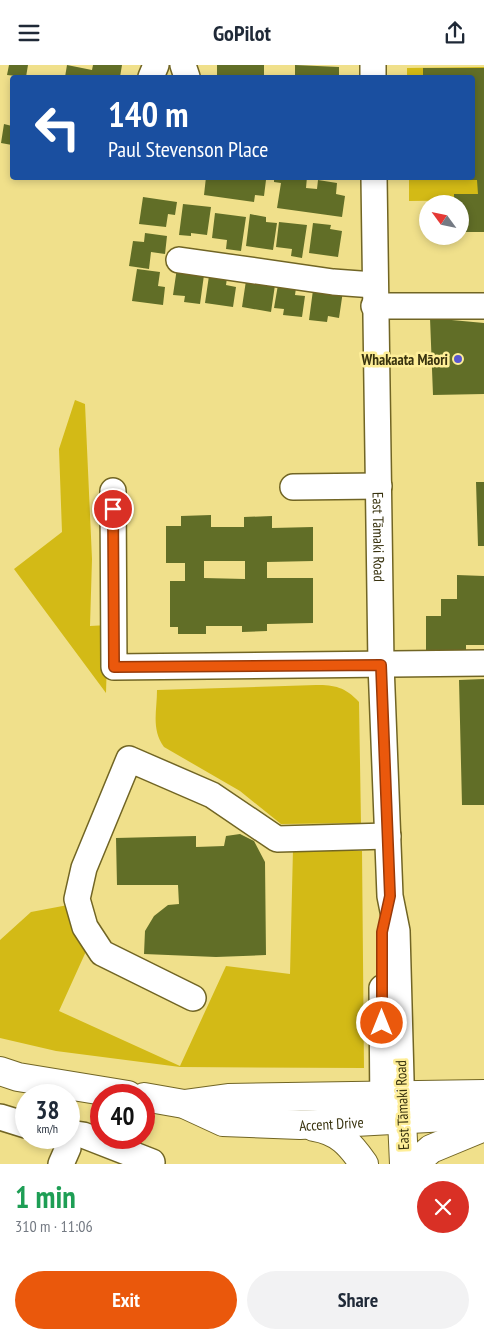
<!DOCTYPE html>
<meta charset="utf-8">
<style>
:root{--surface:#fff;--page:#f2f2f3;--text:#1f2937;--muted:#747a83;--accent:#ea580c}
body{margin:0;font-family:"PT Sans Narrow",sans-serif;background:var(--page);color:var(--text);height:100vh;display:flex;flex-direction:column;font-size:19px;white-space:nowrap}
*{box-sizing:border-box;margin:0}
p{font-size:16px;color:var(--muted)}
.icon{flex:none;width:28px;height:28px;fill:none;stroke:currentColor;stroke-width:2;stroke-linecap:round;stroke-linejoin:round}
.map{position:relative;height:1099px;overflow:hidden}
.sheet{display:flex;flex-direction:column;background:var(--surface);flex:1}
.sheet>*{flex:none}
.guide{position:absolute;left:10px;top:10px;width:465px;height:105px;border-radius:5px;box-shadow:0 2px 8px #0003;background:#1a4fa0;color:#fff;overflow:hidden}
.needle{width:32px;rotate:303deg}
.tools{position:absolute;left:419px;top:130px;display:grid;gap:10px}
.tools a{display:grid;place-items:center;width:50px;height:50px;border-radius:50%;background:var(--surface);box-shadow:0 2px 8px #0003;font-size:25px}
.speed{position:absolute;left:15px;top:1019px;display:flex;gap:10px;font-size:25px;font-weight:700;text-align:center}
.speed>*{display:grid;place-content:center;width:65px;height:65px;border-radius:50%;background:var(--surface);box-shadow:0 2px 8px #0003;line-height:1}
.speed small{font-size:12px;font-weight:400}
.speed .limit{border:8px solid #d22;background:#fff;color:#111}
.pin{position:absolute;display:grid;place-items:center;width:42px;height:42px;color:#fff;margin:-21px;border:2px solid #fff;border-radius:50%;box-shadow:0 1px 5px #0007}
.me{position:absolute;width:55px;margin:-28px;rotate:0deg;stroke-linejoin:round;filter:drop-shadow(0 0 4px #0008)}
.turn{display:flex;align-items:center;gap:18px;height:105px;padding:0 15px;font-size:22px}
.turn .icon{width:65px;height:65px;stroke-width:2.5}
.turn b{display:block;font-size:35px;line-height:42px}
.round{display:grid;place-items:center;flex:none;width:52px;height:52px;border-radius:26px;background:var(--page)}
.summary{display:flex;align-items:center;justify-content:space-between;height:85px;padding:0 15px}
h1{font-size:30px;font-weight:800;line-height:38px;color:#1e9e55}
.cta{display:flex;gap:10px;margin-top:auto;padding:10px 15px}
.cta a{flex:1;height:58px;border-radius:30px;background:var(--accent);color:#fff;font-size:20px;font-weight:800;line-height:58px;text-align:center}
.cta a+a{background:var(--page);color:var(--text)}
header{display:flex;justify-content:space-between;align-items:center;height:65px;padding:0 15px;background:var(--surface);font-size:22px;font-weight:800}
.map>svg:first-child{display:block}
</style>
<header><svg class="icon" aria-label="menu" viewBox="0 0 24 24"><path d="M4 6h16M4 12h16M4 18h16"/></svg>GoPilot<svg class="icon" aria-label="share" viewBox="0 0 24 24"><path d="M12 15V3M7 8l5-5 5 5M5 13v7h14v-7"/></svg></header>
<div class="map">
<svg width="484" height="1099" viewBox="0 0 484 1099">
<rect width="100%" height="100%" fill="#f0e08b"/>
<path fill="#d3ba16" d="M484,2V135L409,136V113L472,112V12H407V3Z
M75,335L85,339L92,494L90,561L108,560L106,628L14,504L62,467L59,384Z
M316,620C335,620 345,622 359,637L361,758L281,759L240,726L164,682C151,664 157,646 157,625Z
M293,784L362,786L364,1003L180,1002L56,986L0,973V875L31,847L68,840L88,882L59,946L180,1001L226,901L290,909Z"/>
<path fill="#616e27" fill-rule="evenodd" d="M9,0H28L26,12L7,10Z
M67,0L92,5L93,0H122L120,12H65Z
M217,0H264V12H217Z
M295,0L339,2V12H295Z
M423,3H484V167H460V139H454V129H478L477,115H465V112H472V12H423Z
M4,59L12,61V80L1,78Z
M206,112L266,115L264,131L255,130L254,137L204,130Z
M274,112H307L306,123L317,124L318,115L337,118L336,129L345,131L342,152L277,143L281,118L274,117Z
M143,132L177,137L175,150L168,149L166,162L139,159Z
M183,139L211,142L207,170L191,168V171L179,170Z
M215,148L246,152L241,186L226,184L227,175L212,173Z
M250,149L266,152V157L277,158L273,185L246,181Z
M279,157L307,160L302,193L291,191L292,184L276,182Z
M313,158L331,160L330,164L342,166L338,192L309,188Z
M145,168L167,171L165,189L151,187L149,204L129,201L133,176L144,177Z
M177,203L204,210L200,239L184,237L185,231L173,230Z
M137,204L160,207L158,221L165,222L163,240L132,236Z
M210,204L228,206L226,220L236,222L233,242L205,238Z
M247,209L275,220L271,247L242,242Z
M279,214L297,216L295,230L305,231L302,252L283,250L284,244L274,243Z
M313,225L343,226L339,253L328,251L327,257L309,255Z
M430,253L484,258V329L433,330Z
M476,417H484V481H478Z
M211,450V462H244V452L272,451V463L313,462V496L267,497V513H313V558L267,559V566L242,567V561H206V569H178V562H170V516H185V498H166V461H181V451ZM204,496H245V514L204,513Z
M457,510L484,511V580H466V595H426V551H441V534H457Z
M484,614V740H462L459,615Z
M240,769L254,776L265,797L266,890L216,892L144,889L145,866L154,851L168,840L179,839L178,820H117L116,773L196,771V782L224,781L226,771Z"/>
<g fill="none" stroke-linecap="round" stroke-linejoin="round">
<defs>
<g id="minor">
<path d="M183,0L187,12"/>
<path d="M373,0V12"/>
<path d="M151,12L156,0"/>
<path id="s1" d="M374,112L381,599L390,831L397,866L402,1051"/>
<path d="M179,195L333,217L374,220"/>
<path d="M374,241H484"/>
<path d="M293,422L379,421"/>
<path d="M113,426L114,602L484,598"/>
<path d="M382,923L383,1051"/>
<path d="M193,933L102,888L85,862L77,834L84,803L129,694L212,730L277,774L388,771"/>
<path d="M0,1052L26,1060"/>
<path d="M69,1068L83,1070L152,1097"/>
<path d="M61,1099L68,1083L66,1072"/>
</g>
<g id="major">
<path d="M0,1006L18,1012L128,1030"/>
<path id="s2" d="M144,1032L184,1039L223,1057L300,1060L484,1050"/>
<path d="M184,1039L228,1033L484,1029"/>
<path d="M402,1054L404,1099"/>
<path d="M314,1062C339,1066 350,1079 364,1099"/>
<path d="M414,1099L431,1084L484,1062"/>
</g>
</defs>
<use href="#minor" stroke="#716524" stroke-width="28"/>
<use href="#major" stroke="#716524" stroke-width="30"/>
<use href="#minor" stroke="#fff" stroke-width="25"/>
<use href="#major" stroke="#fff" stroke-width="28"/>
</g>
<g fill="none" stroke-linecap="round" stroke-linejoin="round">
<defs>
<path id="route" d="M113,444L114,602L381,600L390,831L382,867V958"/>
</defs>
<use href="#route" stroke="#983908" stroke-width="12"/>
<use href="#route" stroke="#ea580c" stroke-width="9"/>
</g>
<circle fill="#5957cf" stroke="#feee98" stroke-width="2" cx="458" cy="294" r="5"/>
<g text-anchor="middle" dominant-baseline="central" stroke-width="5" stroke-linejoin="round" paint-order="stroke">
<g font-size="15" font-weight="bold" fill="#39330f" stroke="#feee98" text-anchor="end">
<text x="448" y="294">Whakaata Māori</text>
</g>
<g font-size="15" fill="#39330f" stroke="#feee98">
<text stroke="none"><textPath href="#s1" startOffset="360">East Tāmaki Road</textPath></text>
<text transform="translate(402 1040) rotate(-92)">East Tāmaki Road</text>
<text stroke="none"><textPath href="#s2" startOffset="192">Accent Drive</textPath></text>
</g>
</g>
</svg>
<div class="tools">
<a><svg class="needle" viewBox="-14 -14 28 28"><path d="M0-13l5 13h-10z" fill="#e53935"/><path d="M0 13l5-13h-10z" fill="#747a83"/></svg></a>
</div>
<div class="speed"><div>38<small>km/h</small></div><div class="limit">40</div></div>
<div class="pin" style="left:113px;top:444px;background:#d93025"><svg class="icon" aria-label="arrive" viewBox="0 0 24 24"><path d="M6 21V4h12l-3 4 3 4H6"/></svg></div>
<svg class="me" style="left:382px;top:958px" viewBox="-20 -20 40 40"><circle r="17" fill="#ea580c" stroke="#fff" stroke-width="3"/><path d="M0-11L8 9 0 5-8 9z" fill="#fff"/></svg>
<div class="guide">
<div class="turn"><svg class="icon" aria-label="left" viewBox="0 0 24 24"><path d="M17 20v-9H6M10 6l-5 5 5 5"/></svg><div><b>140 m</b>Paul Stevenson Place</div></div>
</div>
</div>
<section class="sheet">
<div class="summary"><div><h1>1 min</h1><p>310 m · 11:06</p></div><a class="round" style="background:#d93025;color:#fff"><svg class="icon" aria-label="close" viewBox="0 0 24 24"><path d="M6 6l12 12M18 6L6 18"/></svg></a></div>
<div class="cta"><a>Exit</a><a>Share</a></div>
</section>
